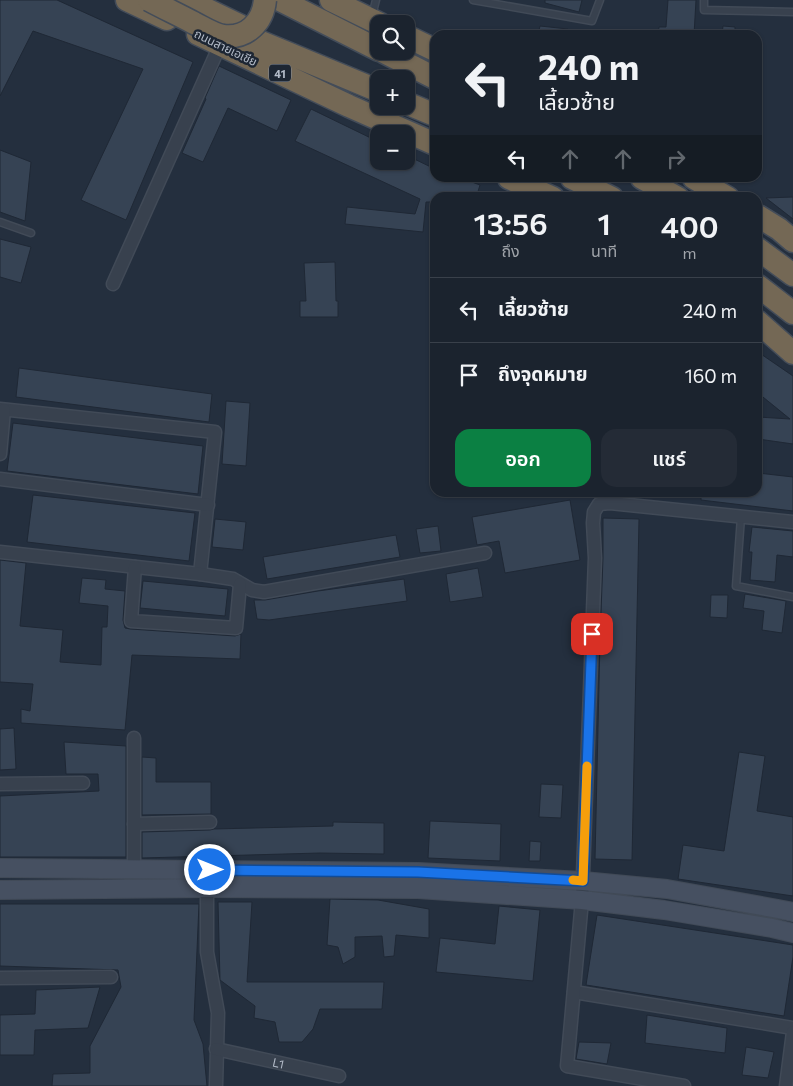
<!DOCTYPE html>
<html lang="th">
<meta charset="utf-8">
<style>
:root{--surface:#1b232e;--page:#242b36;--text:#f1f3f6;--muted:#a0a4aa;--line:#39404a;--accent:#0b8043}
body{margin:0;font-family:Commissioner,"Noto Sans Thai",sans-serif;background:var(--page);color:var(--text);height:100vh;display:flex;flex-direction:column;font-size:19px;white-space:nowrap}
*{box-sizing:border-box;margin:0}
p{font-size:16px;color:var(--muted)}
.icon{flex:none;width:28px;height:28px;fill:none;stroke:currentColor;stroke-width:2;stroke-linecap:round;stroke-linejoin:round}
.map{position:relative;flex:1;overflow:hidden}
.panel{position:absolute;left:430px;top:192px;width:332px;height:305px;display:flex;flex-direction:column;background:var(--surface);border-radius:15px;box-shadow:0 1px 4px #0004,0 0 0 1px var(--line)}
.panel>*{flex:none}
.guide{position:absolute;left:430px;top:30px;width:332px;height:152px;border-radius:15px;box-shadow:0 1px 4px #0004,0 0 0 1px var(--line);background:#1b232e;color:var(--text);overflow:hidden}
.fabs{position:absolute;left:370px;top:15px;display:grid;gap:10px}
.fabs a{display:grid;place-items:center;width:45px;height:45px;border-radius:10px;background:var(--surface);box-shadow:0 1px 4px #0004,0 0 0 1px var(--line);font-size:25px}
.pin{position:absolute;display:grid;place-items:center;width:42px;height:42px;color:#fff;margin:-21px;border-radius:10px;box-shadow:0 2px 8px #0006}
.me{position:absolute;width:55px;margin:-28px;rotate:90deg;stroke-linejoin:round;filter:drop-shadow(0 0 4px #0008)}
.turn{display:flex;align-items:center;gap:18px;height:105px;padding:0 25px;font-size:22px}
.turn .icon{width:65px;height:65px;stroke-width:2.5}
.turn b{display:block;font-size:35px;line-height:42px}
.lanes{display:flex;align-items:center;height:48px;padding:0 25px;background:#0003;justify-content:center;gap:25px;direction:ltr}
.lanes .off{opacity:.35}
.eta{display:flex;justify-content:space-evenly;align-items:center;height:85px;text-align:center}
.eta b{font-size:30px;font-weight:600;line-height:35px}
.button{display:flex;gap:10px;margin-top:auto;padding:10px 25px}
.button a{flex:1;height:58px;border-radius:15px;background:var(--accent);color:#fff;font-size:20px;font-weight:600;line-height:58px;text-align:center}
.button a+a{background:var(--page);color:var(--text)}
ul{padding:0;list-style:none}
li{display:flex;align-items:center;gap:15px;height:65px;padding:0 25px;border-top:1px solid var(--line)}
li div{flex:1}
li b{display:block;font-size:19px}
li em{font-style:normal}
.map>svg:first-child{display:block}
</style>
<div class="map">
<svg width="793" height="1086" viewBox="0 0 793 1086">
<rect width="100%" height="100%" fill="#242f3e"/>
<path fill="#364354" stroke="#1f2835" d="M0,0H57L193,62L126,220L81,200L143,69L33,31L0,96Z
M545,0H582L579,12L545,3Z
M668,0H696L694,35H658L659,27H666Z
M540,26L568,29L567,35H538Z
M723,26L735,27V35H722Z
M219,66L291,100L277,131L228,108L203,162L182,153L206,99L205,98Z
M311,109L379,142V161H406V155L435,169V178H461L480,185L476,198H435V202H426L423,232L345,224L347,207L415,214L420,199L295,141Z
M0,150L31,162L25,221L0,212Z
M793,197V219L766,198Z
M0,239L31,247L21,283L0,277Z
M335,262L336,301H338V317H300V301H306L304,263Z
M758,352L793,376V444L758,439V417L790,419L758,393Z
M19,368L212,394L209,422L16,397Z
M226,401L250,403L246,466L222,464Z
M13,423L203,446L198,494L7,471Z
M758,473L793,477V511L701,500V492H758Z
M33,495L195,513L189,561L27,542Z
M570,500L580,560L505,573L499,541L477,545L472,517Z
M603,518L639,519L632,860L595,859L600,640L603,558Z
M215,519L246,522L243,550L212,547Z
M438,526L441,551L420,553L416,529Z
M752,527L793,531V557L777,555L775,582L750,580L752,552H749Z
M396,535L400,557L267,579L263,557Z
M0,560L26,563L20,626L63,630L60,662L101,665L102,627H107L108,606L79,603L82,578L106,580L105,589L125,591L123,620L125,628L130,629L235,636L241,634L240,659L132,655L125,730L21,723V709L30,711L33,684L0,682Z
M478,568L483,597L450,602L446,574Z
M404,579L407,601L269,620L257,619L254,600H265L318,591Z
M143,581L228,589L225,616L140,608Z
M745,594L786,601L782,633L762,630L764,611L743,608Z
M711,595H728L727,618L710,617Z
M14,728L16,769L0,770V729Z
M64,742L126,746V857H0V796L99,791L98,774H66Z
M739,752L765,756L757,811L793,817V896L678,879L683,845L724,851Z
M142,757L156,758V782H211V814L142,815Z
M541,784L563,785L561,818L539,817Z
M430,821L501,824L500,861L428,858Z
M333,822L384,823V854L320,853L142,858V832L210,830L214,829L333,826Z
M530,841L541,842L540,861H529Z
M330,899L378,900L429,909V938L396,935L394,956L384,957L382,936L355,937V957L343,964L338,947L327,945Z
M218,902H252L247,982H384L382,1009H320L313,1029L302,1042H279L275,1022L254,1018L255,1006L220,980Z
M0,904H199L194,1020L203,1044L207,1086H52L53,1074L90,1073V1046L121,987L118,970L0,966Z
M499,906L540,910L533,981L436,972L440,938L495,944Z
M597,915L793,945V957L784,1016L586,985Z
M100,987L88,1028L35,1030L34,1055H0V1015L35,1014L36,990Z
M647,1015L727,1028L725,1053L645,1043Z
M579,1042L611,1043L607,1064L576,1059Z
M746,1047L774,1052L768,1078L742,1075Z"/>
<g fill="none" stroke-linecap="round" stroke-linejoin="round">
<defs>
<path id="lane" d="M473,0L592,21L600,0
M704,0V10L793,12
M372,16L376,0
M0,222L31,233
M741,517L736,586L793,597"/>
<g id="street">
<path d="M113,284L220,45"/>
<path d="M0,409L215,432L200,574"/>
<path d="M0,454L4,410"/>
<path d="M0,479L208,505"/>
<path d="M0,552L200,574L233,579L252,590L264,592L485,553"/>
<path d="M135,567L131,621L236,628L240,584"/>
<path d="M0,784L83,783"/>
<path d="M134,824L210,822"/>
<path d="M134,869V738"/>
<path d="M207,888V952L218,1013L216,1086"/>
<path d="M0,978L111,977"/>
<path d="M574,992L793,1028"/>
<path id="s1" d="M216,1049L339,1076"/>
<path d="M684,1086L567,1066L582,900L595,558L593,523L594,512L599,504L610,503L793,522"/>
<path d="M786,1086L793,1032"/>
</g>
<path id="secondary" d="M0,868L418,872L583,881L667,889L778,909L793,912
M0,890L207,888L418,889L582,900L664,910L772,928L793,933"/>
<path id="highway" d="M127,0L167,19
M187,0L247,29
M280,0L379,50
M331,0L380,24
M227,28L379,91
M198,34L349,106L435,144
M406,36L435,50
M382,51L435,78
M406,103L435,115
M509,178L553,198
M572,178L612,198
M642,178L678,198
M694,178L728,198
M758,216L779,229L793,241
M758,249L793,275
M758,286L793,313
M758,322L793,353"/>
</defs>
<use href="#lane" stroke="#414a57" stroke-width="9"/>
<use href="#street" stroke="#414a57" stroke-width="15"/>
<use href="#secondary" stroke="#414a57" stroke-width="20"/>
<use href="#highway" stroke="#434c59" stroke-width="25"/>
<use href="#lane" stroke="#38414e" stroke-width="6"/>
<use href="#street" stroke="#38414e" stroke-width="12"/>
<use href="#secondary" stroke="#465061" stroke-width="18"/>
<use href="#highway" stroke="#746855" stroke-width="22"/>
<defs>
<path id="highway-bridge" d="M149,0C164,8 179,15 194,23C204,28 213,34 223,36C247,39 263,22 265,0"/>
</defs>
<use href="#highway-bridge" stroke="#434c59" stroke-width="25" stroke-linecap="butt"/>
<use href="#highway-bridge" stroke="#746855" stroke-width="22"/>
</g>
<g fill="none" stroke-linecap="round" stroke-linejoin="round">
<defs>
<path id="route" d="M210,870L418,872L583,881L592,634"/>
</defs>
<use href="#route" stroke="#114b97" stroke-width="12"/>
<use href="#route" stroke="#1a73e8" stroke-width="9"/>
<path stroke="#f59e0b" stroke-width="9" d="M573,880L583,881L587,766"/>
</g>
<g text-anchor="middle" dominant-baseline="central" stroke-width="5" stroke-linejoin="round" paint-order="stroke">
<rect fill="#1d2633" stroke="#878f9c" stroke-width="1" x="269" y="64.5" width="22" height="17" rx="4"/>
<g font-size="11" font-weight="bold" fill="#b4bcc9">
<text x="280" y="73">41</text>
</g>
<g font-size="12" fill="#b4bcc9" stroke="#1d2633">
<text transform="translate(226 47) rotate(26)">ถนนสายเอเชีย</text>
<text stroke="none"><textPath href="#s1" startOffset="64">L1</textPath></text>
</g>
</g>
</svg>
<div class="fabs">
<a><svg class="icon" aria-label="search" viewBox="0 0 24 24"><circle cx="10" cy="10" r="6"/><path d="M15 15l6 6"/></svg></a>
<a>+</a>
<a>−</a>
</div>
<div class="pin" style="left:592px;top:634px;background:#d93025"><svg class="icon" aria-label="arrive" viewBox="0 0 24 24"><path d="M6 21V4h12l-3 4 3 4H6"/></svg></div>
<svg class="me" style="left:210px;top:870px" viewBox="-20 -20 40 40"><circle r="17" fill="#1a73e8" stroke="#fff" stroke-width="3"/><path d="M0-11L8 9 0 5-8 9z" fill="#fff"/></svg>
<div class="guide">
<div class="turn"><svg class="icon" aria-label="left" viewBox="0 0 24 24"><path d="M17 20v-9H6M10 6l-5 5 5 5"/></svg><div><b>240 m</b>เลี้ยวซ้าย</div></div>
<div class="lanes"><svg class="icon" aria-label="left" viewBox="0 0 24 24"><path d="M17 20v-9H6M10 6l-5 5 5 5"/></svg><svg class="icon off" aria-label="ahead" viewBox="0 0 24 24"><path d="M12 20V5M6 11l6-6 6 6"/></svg><svg class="icon off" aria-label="ahead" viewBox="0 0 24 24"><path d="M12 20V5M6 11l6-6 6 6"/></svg><svg class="icon off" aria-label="right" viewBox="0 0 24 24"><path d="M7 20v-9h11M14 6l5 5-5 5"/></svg></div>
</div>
<section class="panel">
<div class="eta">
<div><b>13:56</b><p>ถึง</p></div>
<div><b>1</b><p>นาที</p></div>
<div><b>400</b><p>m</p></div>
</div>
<ul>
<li><svg class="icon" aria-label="left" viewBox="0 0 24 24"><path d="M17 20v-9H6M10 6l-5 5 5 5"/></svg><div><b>เลี้ยวซ้าย</b></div><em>240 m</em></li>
<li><svg class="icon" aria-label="arrive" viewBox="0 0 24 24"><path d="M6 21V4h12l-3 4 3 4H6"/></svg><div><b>ถึงจุดหมาย</b></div><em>160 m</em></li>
</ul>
<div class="button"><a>ออก</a><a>แชร์</a></div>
</section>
</div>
